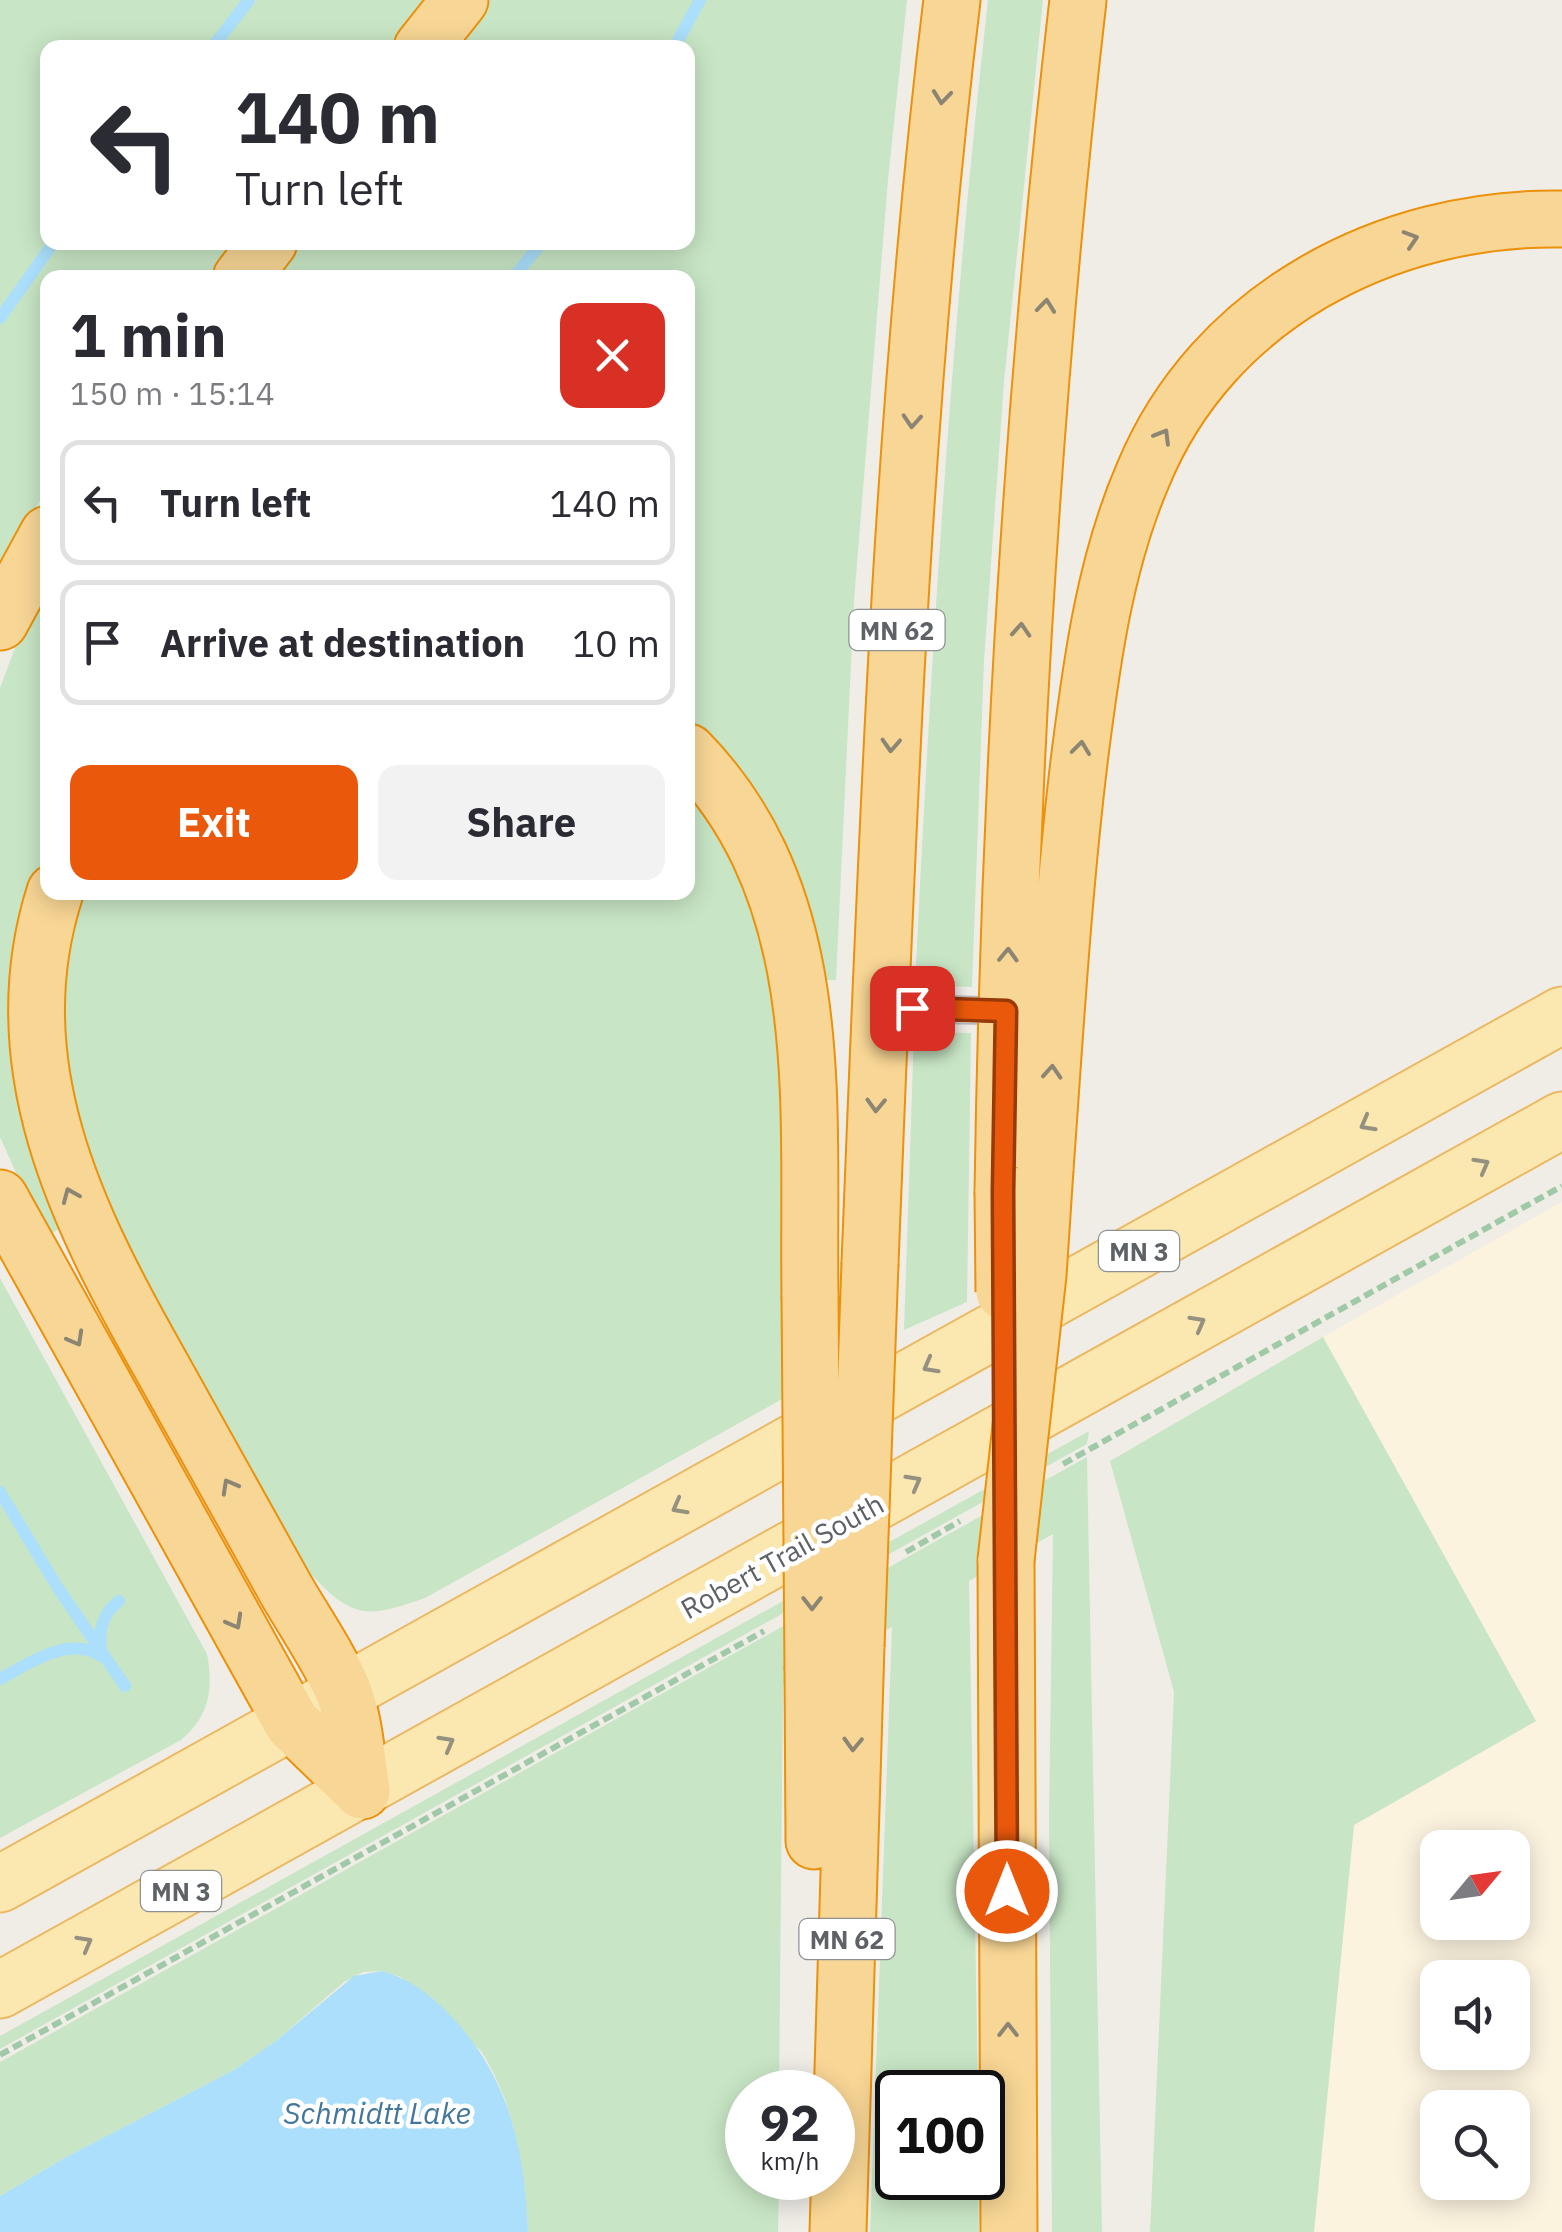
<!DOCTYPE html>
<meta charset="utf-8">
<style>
:root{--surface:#fff;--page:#f2f2f3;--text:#2b2b33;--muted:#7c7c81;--line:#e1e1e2;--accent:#ea580c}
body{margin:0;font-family:"IBM Plex Sans",sans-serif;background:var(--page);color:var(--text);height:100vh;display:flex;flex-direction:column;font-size:38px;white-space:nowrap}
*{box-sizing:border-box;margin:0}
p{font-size:32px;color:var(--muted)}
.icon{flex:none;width:55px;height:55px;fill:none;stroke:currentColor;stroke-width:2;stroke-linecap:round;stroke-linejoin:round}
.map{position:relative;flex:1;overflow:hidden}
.sheet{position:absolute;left:40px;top:270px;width:655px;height:630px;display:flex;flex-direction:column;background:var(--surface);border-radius:20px;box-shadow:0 5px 25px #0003}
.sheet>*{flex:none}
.guide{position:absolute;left:40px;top:40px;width:655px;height:210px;border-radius:20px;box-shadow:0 5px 25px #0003;background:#fff;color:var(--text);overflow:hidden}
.needle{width:65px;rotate:61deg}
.controls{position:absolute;left:1420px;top:1830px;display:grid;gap:20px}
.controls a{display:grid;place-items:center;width:110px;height:110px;border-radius:20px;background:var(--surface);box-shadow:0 5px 25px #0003;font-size:50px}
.speed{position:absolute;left:725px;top:2070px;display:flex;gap:20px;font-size:50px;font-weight:700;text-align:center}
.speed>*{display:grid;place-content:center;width:130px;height:130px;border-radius:50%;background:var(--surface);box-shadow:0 5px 25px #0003;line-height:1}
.speed small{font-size:25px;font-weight:400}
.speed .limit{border:5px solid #111;border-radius:15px;background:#fff;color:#111}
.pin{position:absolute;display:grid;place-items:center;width:85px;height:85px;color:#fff;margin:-42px;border-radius:20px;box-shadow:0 5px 15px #0006}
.me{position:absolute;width:110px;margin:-55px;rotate:0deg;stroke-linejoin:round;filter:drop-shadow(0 0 8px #0008)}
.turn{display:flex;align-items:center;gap:35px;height:210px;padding:0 30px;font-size:45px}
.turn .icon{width:130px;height:130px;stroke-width:2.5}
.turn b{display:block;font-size:70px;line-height:85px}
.round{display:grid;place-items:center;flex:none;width:105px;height:105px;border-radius:20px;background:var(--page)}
.head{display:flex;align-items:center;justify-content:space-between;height:170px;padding:0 30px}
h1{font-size:60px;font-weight:700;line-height:75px}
.primary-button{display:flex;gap:20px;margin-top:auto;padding:20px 30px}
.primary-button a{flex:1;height:115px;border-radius:20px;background:var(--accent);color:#fff;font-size:40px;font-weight:700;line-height:115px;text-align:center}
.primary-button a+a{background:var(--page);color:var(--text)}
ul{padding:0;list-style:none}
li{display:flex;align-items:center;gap:30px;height:125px;margin:0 20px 15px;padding:0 10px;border:5px solid var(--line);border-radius:20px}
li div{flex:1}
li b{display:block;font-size:38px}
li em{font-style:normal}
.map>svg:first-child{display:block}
</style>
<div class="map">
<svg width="1562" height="2232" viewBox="0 0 1562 2232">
<rect width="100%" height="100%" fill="#f0ede7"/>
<path fill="#fcf3df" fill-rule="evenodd" d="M1562,1202V2232H1314L1354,1825L1536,1721L1323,1337ZM1438,1848H1512V1922H1438ZM1438,1978H1512V2052H1438ZM1438,2108H1512V2182H1438Z"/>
<path fill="#c8e6c5" d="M0,0H429L391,47L48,48V242L237,243L210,277L48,278L47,489L0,567Z
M490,0H907L888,180L854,601L836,980H821L702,732L688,721V278H271L299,243L688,242V48L453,47Z
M988,0H1043L1004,382L984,661L972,987L915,985C931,656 951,328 988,0Z
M47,581V853C0,986 4,1099 59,1229L45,1237L0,1137V688L22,629Z
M688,791C775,888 777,1023 781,1145C784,1229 784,1313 784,1398L425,1598C366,1619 352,1619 308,1571L120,1236L91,1175L58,1031L72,928L85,893L688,892Z
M914,1032L971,1033L967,1302L904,1330Z
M0,1278L207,1654C214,1689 209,1717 181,1740L0,1838Z
M1323,1337L1536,1721L1354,1825L1314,2232H1150L1174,1692L1110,1461Z
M1089,1431L1087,1444L0,2049V2036Z
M1087,1457L1102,2232H1052L1049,1818L1053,1534L969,1581L978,2092H898V2178H978L979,2232H870L892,1627L783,1685L779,2092H748V2178H779L778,2232H528C525,2170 515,2104 481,2051L401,1977L382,1971L363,1972L344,1982L277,2040L234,2070L68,2156L0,2196V2062Z"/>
<path fill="#abdffb" d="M382,1971C408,1978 428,1993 447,2012C508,2073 525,2148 528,2232H0V2196L68,2156L234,2070L277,2040L354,1976Z"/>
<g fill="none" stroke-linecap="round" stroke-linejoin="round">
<path stroke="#abdffb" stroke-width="12" d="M212,48L249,0
M674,48L700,0
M513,278L542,242
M0,318L54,242
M0,1492L58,1588L125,1686
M101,1652C98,1631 102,1614 119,1601
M0,1679C29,1663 69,1635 101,1656"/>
<defs>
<path id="service" d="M880,1008L1006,1011"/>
<path id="primary" d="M0,1884L1562,1015
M0,1990L1562,1120"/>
<path id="motorway" d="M422,48L460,0
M241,278L269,242
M0,622L48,534
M688,752C831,898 807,1107 810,1296
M55,892C0,1064 77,1217 159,1362C201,1437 243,1512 285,1588C302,1618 333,1663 344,1693C355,1723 357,1760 362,1791
M1045,1169C1055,1031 1063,892 1080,754C1092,660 1105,563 1143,475C1212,307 1386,216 1562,219
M1003,1192C1009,792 1032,398 1078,0
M0,1198L292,1723L362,1791
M870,1263C887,841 901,419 952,0
M1006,1560L1009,2232
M813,1669L814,1841
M838,2232L856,1646"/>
</defs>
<use href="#service" stroke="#b7b9bc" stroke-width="29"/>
<use href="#primary" stroke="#ebb964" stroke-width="59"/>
<use href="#motorway" stroke="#eb910b" stroke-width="59"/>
<path stroke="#9fc9a7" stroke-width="6" stroke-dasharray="10 5" stroke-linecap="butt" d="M1063,1464L1562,1186
M906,1552L960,1521
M0,2055L764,1631"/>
<use href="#service" stroke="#fff" stroke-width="25"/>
<use href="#primary" stroke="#fbe8b0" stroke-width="55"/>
<use href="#motorway" stroke="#f8d695" stroke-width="55"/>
<defs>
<path id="motorway-bridge" d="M1003,1192L1004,1292
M810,1296L813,1669
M1006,1560L1038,1275L1045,1169
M856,1646L870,1263"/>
</defs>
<use href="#motorway-bridge" stroke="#eb910b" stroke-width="59" stroke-linecap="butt"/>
<use href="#motorway-bridge" stroke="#f8d695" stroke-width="55"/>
</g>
<defs><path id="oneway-chevron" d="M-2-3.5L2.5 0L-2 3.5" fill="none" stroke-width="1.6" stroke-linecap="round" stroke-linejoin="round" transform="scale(2.5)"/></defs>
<g stroke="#8c8574">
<use href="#oneway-chevron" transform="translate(942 97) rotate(96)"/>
<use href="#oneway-chevron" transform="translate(1411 239) rotate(-18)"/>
<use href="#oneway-chevron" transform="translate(1046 306) rotate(-84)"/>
<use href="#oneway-chevron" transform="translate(912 421) rotate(94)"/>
<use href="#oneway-chevron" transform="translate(1163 436) rotate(-59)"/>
<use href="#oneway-chevron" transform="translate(1021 630) rotate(-86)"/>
<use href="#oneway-chevron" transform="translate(891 745) rotate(93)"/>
<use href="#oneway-chevron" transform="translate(1081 748) rotate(-83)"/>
<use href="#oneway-chevron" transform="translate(1008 955) rotate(-88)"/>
<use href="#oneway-chevron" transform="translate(1052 1072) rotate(-86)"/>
<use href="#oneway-chevron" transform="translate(876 1105) rotate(92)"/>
<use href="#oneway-chevron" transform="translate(70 1195) rotate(-113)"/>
<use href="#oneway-chevron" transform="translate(76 1339) rotate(61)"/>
<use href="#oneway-chevron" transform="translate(229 1486) rotate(-119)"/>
<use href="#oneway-chevron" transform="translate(812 1603) rotate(90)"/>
<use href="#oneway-chevron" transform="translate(235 1622) rotate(61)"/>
<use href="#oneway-chevron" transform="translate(853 1744) rotate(92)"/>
<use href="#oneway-chevron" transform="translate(1008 2030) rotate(-90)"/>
</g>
<g stroke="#959180">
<use href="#oneway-chevron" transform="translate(1367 1124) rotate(151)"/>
<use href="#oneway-chevron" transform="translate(1482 1165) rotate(-29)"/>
<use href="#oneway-chevron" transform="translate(1198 1323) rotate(-29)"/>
<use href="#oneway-chevron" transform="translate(930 1366) rotate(151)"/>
<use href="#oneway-chevron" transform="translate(914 1482) rotate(-29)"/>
<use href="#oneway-chevron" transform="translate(679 1507) rotate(151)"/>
<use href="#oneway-chevron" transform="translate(447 1743) rotate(-29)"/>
<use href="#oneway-chevron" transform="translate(85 1943) rotate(-29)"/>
</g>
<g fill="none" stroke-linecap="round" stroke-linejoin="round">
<defs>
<path id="route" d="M912,1008L1006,1011L1003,1192L1007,1891"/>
</defs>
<use href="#route" stroke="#983908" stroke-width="25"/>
<use href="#route" stroke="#ea580c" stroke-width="18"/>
</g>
<g text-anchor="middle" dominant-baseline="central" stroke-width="9" stroke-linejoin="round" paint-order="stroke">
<g fill="#fff" stroke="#8e9194" stroke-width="2.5">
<rect x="849.5" y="610" width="95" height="40" rx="8"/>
<rect x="1099" y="1231" width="80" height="40" rx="8"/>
<rect x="141" y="1871" width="80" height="40" rx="8"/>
<rect x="799.5" y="1919" width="95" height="40" rx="8"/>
</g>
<g font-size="25" font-weight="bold" fill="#5e6266">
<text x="897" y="630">MN 62</text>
<text x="1139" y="1251">MN 3</text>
<text x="181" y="1891">MN 3</text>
<text x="847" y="1939">MN 62</text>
</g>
<g font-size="28" fill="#5e6266" stroke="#fff">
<text transform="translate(782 1556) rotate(-29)">Robert Trail South</text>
</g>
<g font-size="30" font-style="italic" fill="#42769c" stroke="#fff">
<text x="377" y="2112">Schmidtt Lake</text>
</g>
</g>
</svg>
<div class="controls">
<a><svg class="needle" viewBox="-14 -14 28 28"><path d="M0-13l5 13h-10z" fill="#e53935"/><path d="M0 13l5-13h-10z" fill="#7c7c81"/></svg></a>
<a><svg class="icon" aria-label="sound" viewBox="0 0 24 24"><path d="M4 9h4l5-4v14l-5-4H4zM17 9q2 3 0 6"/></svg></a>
<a><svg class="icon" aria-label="search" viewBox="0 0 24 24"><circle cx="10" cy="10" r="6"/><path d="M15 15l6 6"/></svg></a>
</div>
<div class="speed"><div>92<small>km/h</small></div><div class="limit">100</div></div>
<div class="pin" style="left:912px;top:1008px;background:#d93025"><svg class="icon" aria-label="arrive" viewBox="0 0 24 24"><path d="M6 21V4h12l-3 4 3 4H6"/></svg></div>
<svg class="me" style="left:1007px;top:1891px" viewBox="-20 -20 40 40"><circle r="17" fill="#ea580c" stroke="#fff" stroke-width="3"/><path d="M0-11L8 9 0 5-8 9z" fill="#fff"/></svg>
<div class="guide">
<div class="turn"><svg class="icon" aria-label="left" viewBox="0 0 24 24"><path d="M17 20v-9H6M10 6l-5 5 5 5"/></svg><div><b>140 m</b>Turn left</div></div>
</div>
<section class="sheet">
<div class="head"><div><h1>1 min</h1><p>150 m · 15:14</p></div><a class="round" style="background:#d93025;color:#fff"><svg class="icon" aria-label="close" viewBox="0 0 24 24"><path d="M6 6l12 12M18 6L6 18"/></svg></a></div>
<ul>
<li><svg class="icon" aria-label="left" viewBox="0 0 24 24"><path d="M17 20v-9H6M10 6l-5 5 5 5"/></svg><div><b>Turn left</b></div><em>140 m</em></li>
<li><svg class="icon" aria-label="arrive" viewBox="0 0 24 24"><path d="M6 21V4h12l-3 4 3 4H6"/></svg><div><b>Arrive at destination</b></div><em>10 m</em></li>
</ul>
<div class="primary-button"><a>Exit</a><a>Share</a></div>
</section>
</div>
